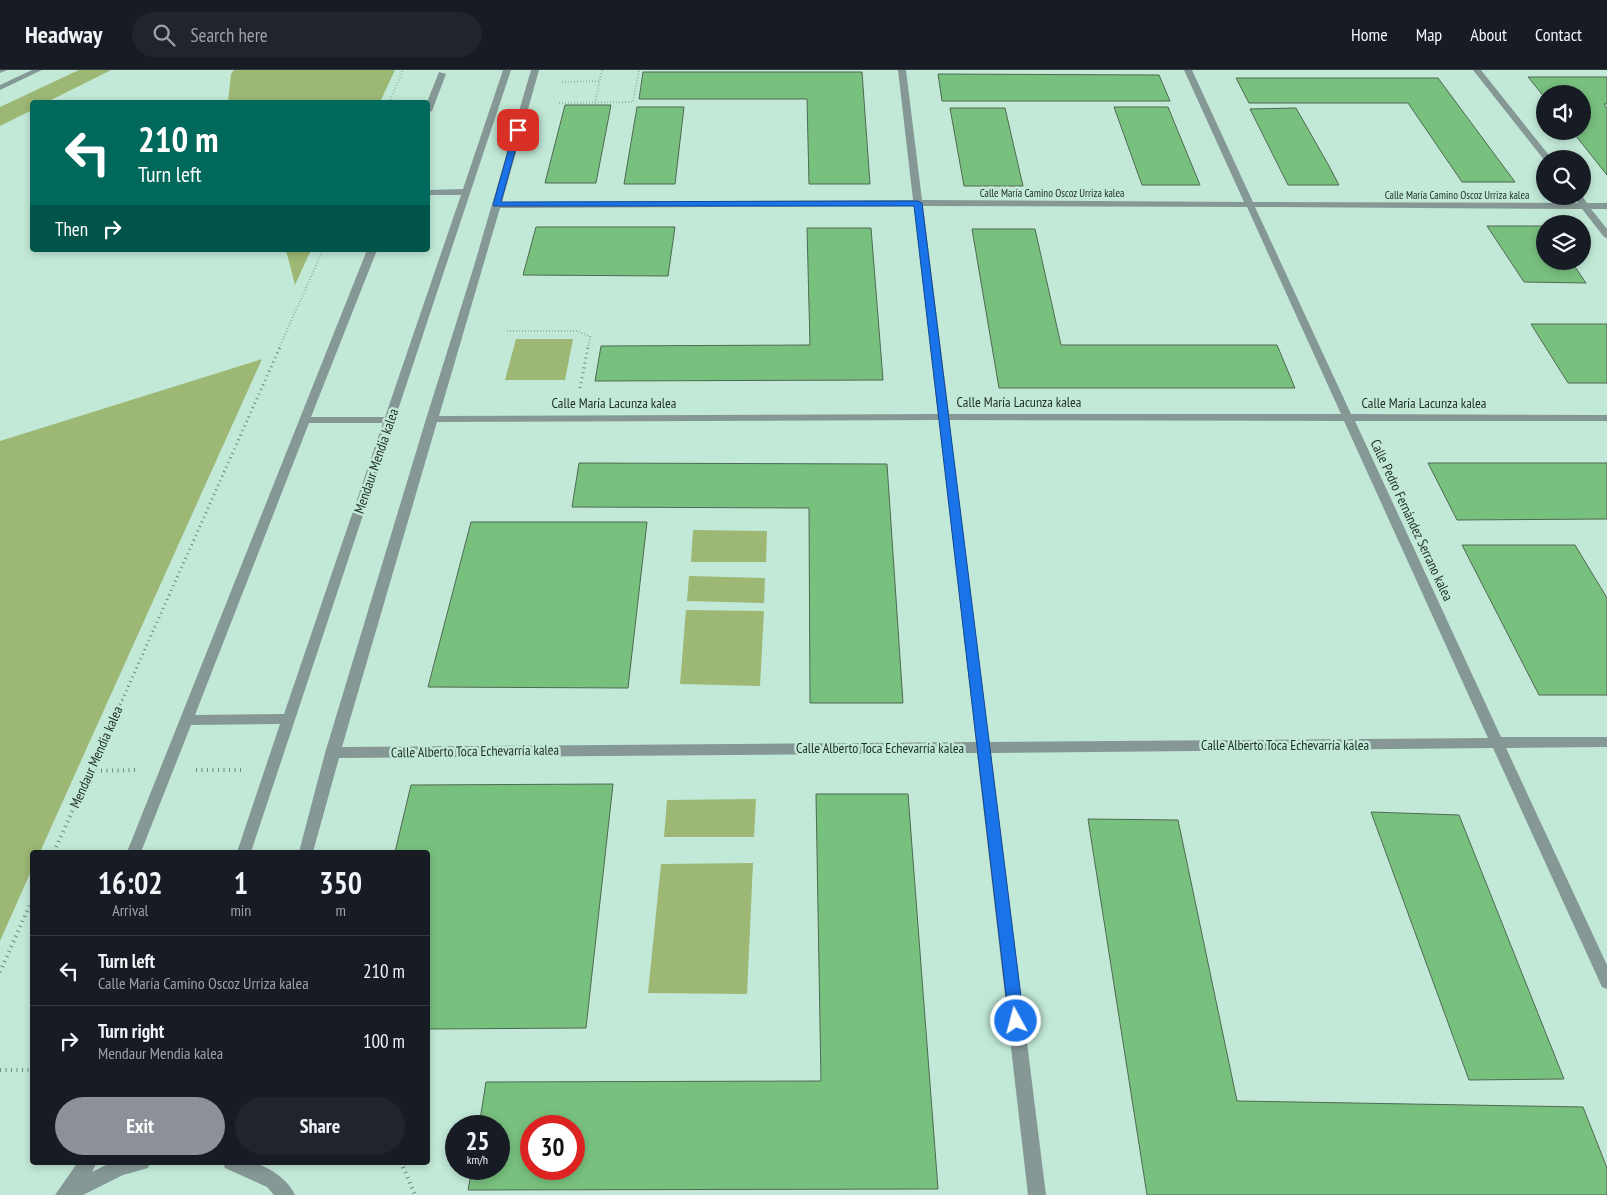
<!DOCTYPE html>
<meta charset="utf-8">
<style>
:root{--surface:#171b24;--page:#20242c;--text:#f1f3f6;--muted:#9ea1a6;--line:#363941;--accent:#8c9099}
body{margin:0;font-family:"PT Sans Narrow",sans-serif;background:var(--page);color:var(--text);height:100vh;display:flex;flex-direction:column;font-size:19px;white-space:nowrap}
*{box-sizing:border-box;margin:0}
p{font-size:16px;color:var(--muted)}
.icon{flex:none;width:28px;height:28px;fill:none;stroke:currentColor;stroke-width:2;stroke-linecap:round;stroke-linejoin:round}
.map{position:relative;flex:1;overflow:hidden}
.details{position:absolute;left:30px;top:780px;width:400px;height:315px;display:flex;flex-direction:column;background:var(--surface);border-radius:5px;box-shadow:0 2px 8px #0003}
.details>*{flex:none}
.hud{position:absolute;left:30px;top:30px;width:400px;height:152px;border-radius:5px;box-shadow:0 2px 8px #0003;background:#00695c;color:#fff;overflow:hidden}
.tools{position:absolute;left:1536px;top:15px;display:grid;gap:10px}
.tools a{display:grid;place-items:center;width:55px;height:55px;border-radius:50%;background:var(--surface);box-shadow:0 2px 8px #0003;font-size:25px}
.speed{position:absolute;left:445px;top:1045px;display:flex;gap:10px;font-size:25px;font-weight:700;text-align:center}
.speed>*{display:grid;place-content:center;width:65px;height:65px;border-radius:50%;background:var(--surface);box-shadow:0 2px 8px #0003;line-height:1}
.speed small{font-size:12px;font-weight:400}
.speed .limit{border:8px solid #d22;background:#fff;color:#111}
.pin{position:absolute;display:grid;place-items:center;width:42px;height:42px;color:#fff;margin:-21px;border-radius:10px;box-shadow:0 2px 8px #0006}
.me{position:absolute;width:55px;margin:-28px;rotate:353deg;stroke-linejoin:round;filter:drop-shadow(0 0 4px #0008)}
.turn{display:flex;align-items:center;gap:18px;height:105px;padding:0 25px;font-size:22px}
.turn .icon{width:65px;height:65px;stroke-width:2.5}
.turn b{display:block;font-size:35px;line-height:42px}
.then{display:flex;align-items:center;height:48px;padding:0 25px;background:#0003;gap:10px;font-size:19px}
.eta{display:flex;justify-content:space-evenly;align-items:center;height:85px;text-align:center}
.eta b{font-size:30px;font-weight:600;line-height:35px}
.action{display:flex;gap:10px;margin-top:auto;padding:10px 25px}
.action a{flex:1;height:58px;border-radius:30px;background:var(--accent);color:#fff;font-size:20px;font-weight:600;line-height:58px;text-align:center}
.action a+a{background:var(--page);color:var(--text)}
ul{padding:0;list-style:none}
li{display:flex;align-items:center;gap:15px;height:70px;padding:0 25px;border-top:1px solid var(--line)}
li div{flex:1}
li b{display:block;font-size:19px}
li em{font-style:normal}
header{display:flex;align-items:center;gap:30px;box-sizing:border-box;height:70px;padding:0 25px;background:var(--surface);border-bottom:1px solid var(--line)}
header strong{font-size:24px}
nav{display:flex;gap:28px;margin-inline-start:auto;font-size:18px}
.search{width:350px;height:45px;background:var(--page);display:flex;align-items:center;gap:12px;box-sizing:border-box;padding:0 18px;border-radius:28px;color:var(--muted);font-size:19px}
.map>svg:first-child{display:block}
</style>
<header>
<strong>Headway</strong>
<div class="search"><svg class="icon" aria-label="search" viewBox="0 0 24 24"><circle cx="10" cy="10" r="6"/><path d="M15 15l6 6"/></svg>Search here</div>
<nav><a>Home</a><a>Map</a><a>About</a><a>Contact</a></nav>
</header>
<div class="map">
<svg width="1607" height="1125" viewBox="0 0 1607 1125">
<rect width="100%" height="100%" fill="#c2e9d7"/>
<path fill="#9db775" d="M79,0H111L47,32H32V40L0,56V37Z
M234,0H395L380,32H228L231,4Z
M286,180H311L295,215Z
M516,269H573L565,310H505Z
M262,289L40,782H32V799L0,871V371Z
M693,460L767,461L766,492H691Z
M689,506L765,508L764,533L687,531Z
M686,540L764,541L760,616L680,614Z
M756,729L754,767H664L667,730Z
M753,793L747,924L648,923L661,794Z"/>
<path fill="#78c07e" stroke="#506952" fill-rule="evenodd" d="M643,2H862L870,114H809L807,29H639Z
M938,4L1159,5L1170,31H942Z
M1528,7H1607V34H1604L1607,38V105L1572,61H1582V24H1545V28Z
M1236,8H1438L1515,112H1462L1408,33H1249Z
M565,35H611L596,113H545Z
M637,37H684L675,114H624Z
M1114,37H1168L1200,115H1142Z
M950,38H1005L1023,116H964Z
M1296,38L1329,96L1339,115H1288L1250,39Z
M1487,156H1545V191H1571L1586,213L1524,212Z
M536,157H675L668,206L523,205Z
M807,158H871L883,310L595,311L601,276L810,275Z
M972,159H1035L1061,275H1277L1295,318H999Z
M1531,254H1607V313H1568Z
M579,393L887,394L903,633H810L809,438L572,437Z
M1428,393H1607V449L1457,450Z
M471,452H647L628,618L428,617Z
M1462,475H1575L1607,528V625H1539Z
M613,714L586,958L428,959V782H395L411,715Z
M816,724H908L938,1119L468,1120L472,1099H499V1056H479L486,1012L821,1011ZM531,1056H574V1099H531Z
M1371,742L1459,745L1564,1009L1469,1010Z
M1088,749L1178,750L1237,1031L1583,1037L1607,1098V1125H1147Z"/>
<g fill="none" stroke-linecap="round" stroke-linejoin="round">
<path stroke="#6d887c" stroke-width="2" stroke-dasharray="0.5 2.5" stroke-linecap="butt" d="M562,12L600,11
M389,32L403,0
M559,33L633,32L639,0
M595,33L602,0
M507,261H578L590,267L588,278
M279,278L323,180"/>
<path stroke="#6d887c" stroke-width="3" stroke-dasharray="1 4" stroke-linecap="butt" d="M580,318L588,277
M116,644L280,277"/>
<path stroke="#6d887c" stroke-width="4" stroke-dasharray="1 4.5" stroke-linecap="butt" d="M196,700H244
M90,701L137,700
M54,782L116,643
M0,902L32,830
M0,1000H32
M401,1092L415,1125"/>
<path fill="#869896" fill-rule="evenodd" d="M0,0H7L0,3Z
M32,0H42L0,20V15Z
M503,0H511L251,782H237L280,654L191,655L141,782H127L367,180H377L311,347H385L461,125H428V120L463,119ZM309,353H383L284,644L195,645Z
M531,0H539L502,132L913,130L898,0H906L922,130L1244,132L1184,0H1192L1253,132L1578,133L1573,126H1582L1587,133H1607V139H1591L1607,159V168L1604,167L1582,139L1255,137L1351,344L1607,345V351H1355L1501,667H1607V677L1506,678L1607,895V919L1602,917L1493,678L991,683L1046,1125H1028L977,683L339,688L313,782H299L325,683L426,349L474,196ZM914,136L938,344L439,346L500,138ZM923,136L1247,137L1341,344H949ZM939,350L976,672L342,677L437,352ZM949,350L1344,351L1488,668L989,672Z
M1473,0H1481L1552,89H1545V91Z
M439,2L446,4L432,41L428,43L427,32Z
M78,1092H97L92,1102L112,1092H150L148,1098L123,1105L83,1125H55Z
M223,1092C232,1092 242,1091 251,1092C268,1096 288,1109 295,1125H274L267,1117L225,1098Z"/>
</g>
<path fill="#1a73e8" stroke="#114b97" d="M518,58L521,60L501,132L918,131L922,133L1024,951L1022,956L1016,958L1011,956L1009,951L914,136H494L493,135L514,60Z"/>
<g text-anchor="middle" dominant-baseline="central" stroke-width="5" stroke-linejoin="round" paint-order="stroke">
<g font-size="11" fill="#1e2d27" stroke="#c2e9d7">
<text x="1052" y="123">Calle María Camino Oscoz Urriza kalea</text>
<text x="1457" y="125">Calle María Camino Oscoz Urriza kalea</text>
</g>
<g font-size="14" fill="#1e2d27" stroke="#c2e9d7">
<text x="1019" y="332">Calle María Lacunza kalea</text>
<text x="614" y="333">Calle María Lacunza kalea</text>
<text x="1424" y="333">Calle María Lacunza kalea</text>
<text transform="translate(376 391) rotate(-71)">Mendaur Mendia kalea</text>
<text transform="translate(1412 450) rotate(65)">Calle Pedro Fernández Serrano kalea</text>
<text x="1285" y="675">Calle Alberto Toca Echevarría kalea</text>
<text x="880" y="678">Calle Alberto Toca Echevarría kalea</text>
<text transform="translate(475 681) rotate(-1)">Calle Alberto Toca Echevarría kalea</text>
<text transform="translate(96 687) rotate(-66)">Mendaur Mendia kalea</text>
</g>
</g>
</svg>
<div class="tools">
<a><svg class="icon" aria-label="sound" viewBox="0 0 24 24"><path d="M4 9h4l5-4v14l-5-4H4zM17 9q2 3 0 6"/></svg></a>
<a><svg class="icon" aria-label="search" viewBox="0 0 24 24"><circle cx="10" cy="10" r="6"/><path d="M15 15l6 6"/></svg></a>
<a><svg class="icon" aria-label="layers" viewBox="0 0 24 24"><path d="M12 4l9 5-9 5-9-5zM3 14l9 5 9-5"/></svg></a>
</div>
<div class="speed"><div>25<small>km/h</small></div><div class="limit">30</div></div>
<div class="pin" style="left:518px;top:60px;background:#d93025"><svg class="icon" aria-label="arrive" viewBox="0 0 24 24"><path d="M6 21V4h12l-3 4 3 4H6"/></svg></div>
<svg class="me" style="left:1016px;top:951px" viewBox="-20 -20 40 40"><circle r="17" fill="#1a73e8" stroke="#fff" stroke-width="3"/><path d="M0-11L8 9 0 5-8 9z" fill="#fff"/></svg>
<div class="hud">
<div class="turn"><svg class="icon" aria-label="left" viewBox="0 0 24 24"><path d="M17 20v-9H6M10 6l-5 5 5 5"/></svg><div><b>210 m</b>Turn left</div></div>
<div class="then">Then<svg class="icon" aria-label="right" viewBox="0 0 24 24"><path d="M7 20v-9h11M14 6l5 5-5 5"/></svg></div>
</div>
<section class="details">
<div class="eta">
<div><b>16:02</b><p>Arrival</p></div>
<div><b>1</b><p>min</p></div>
<div><b>350</b><p>m</p></div>
</div>
<ul>
<li><svg class="icon" aria-label="left" viewBox="0 0 24 24"><path d="M17 20v-9H6M10 6l-5 5 5 5"/></svg><div><b>Turn left</b><p>Calle María Camino Oscoz Urriza kalea</p></div><em>210 m</em></li>
<li><svg class="icon" aria-label="right" viewBox="0 0 24 24"><path d="M7 20v-9h11M14 6l5 5-5 5"/></svg><div><b>Turn right</b><p>Mendaur Mendia kalea</p></div><em>100 m</em></li>
</ul>
<div class="action"><a>Exit</a><a>Share</a></div>
</section>
</div>
